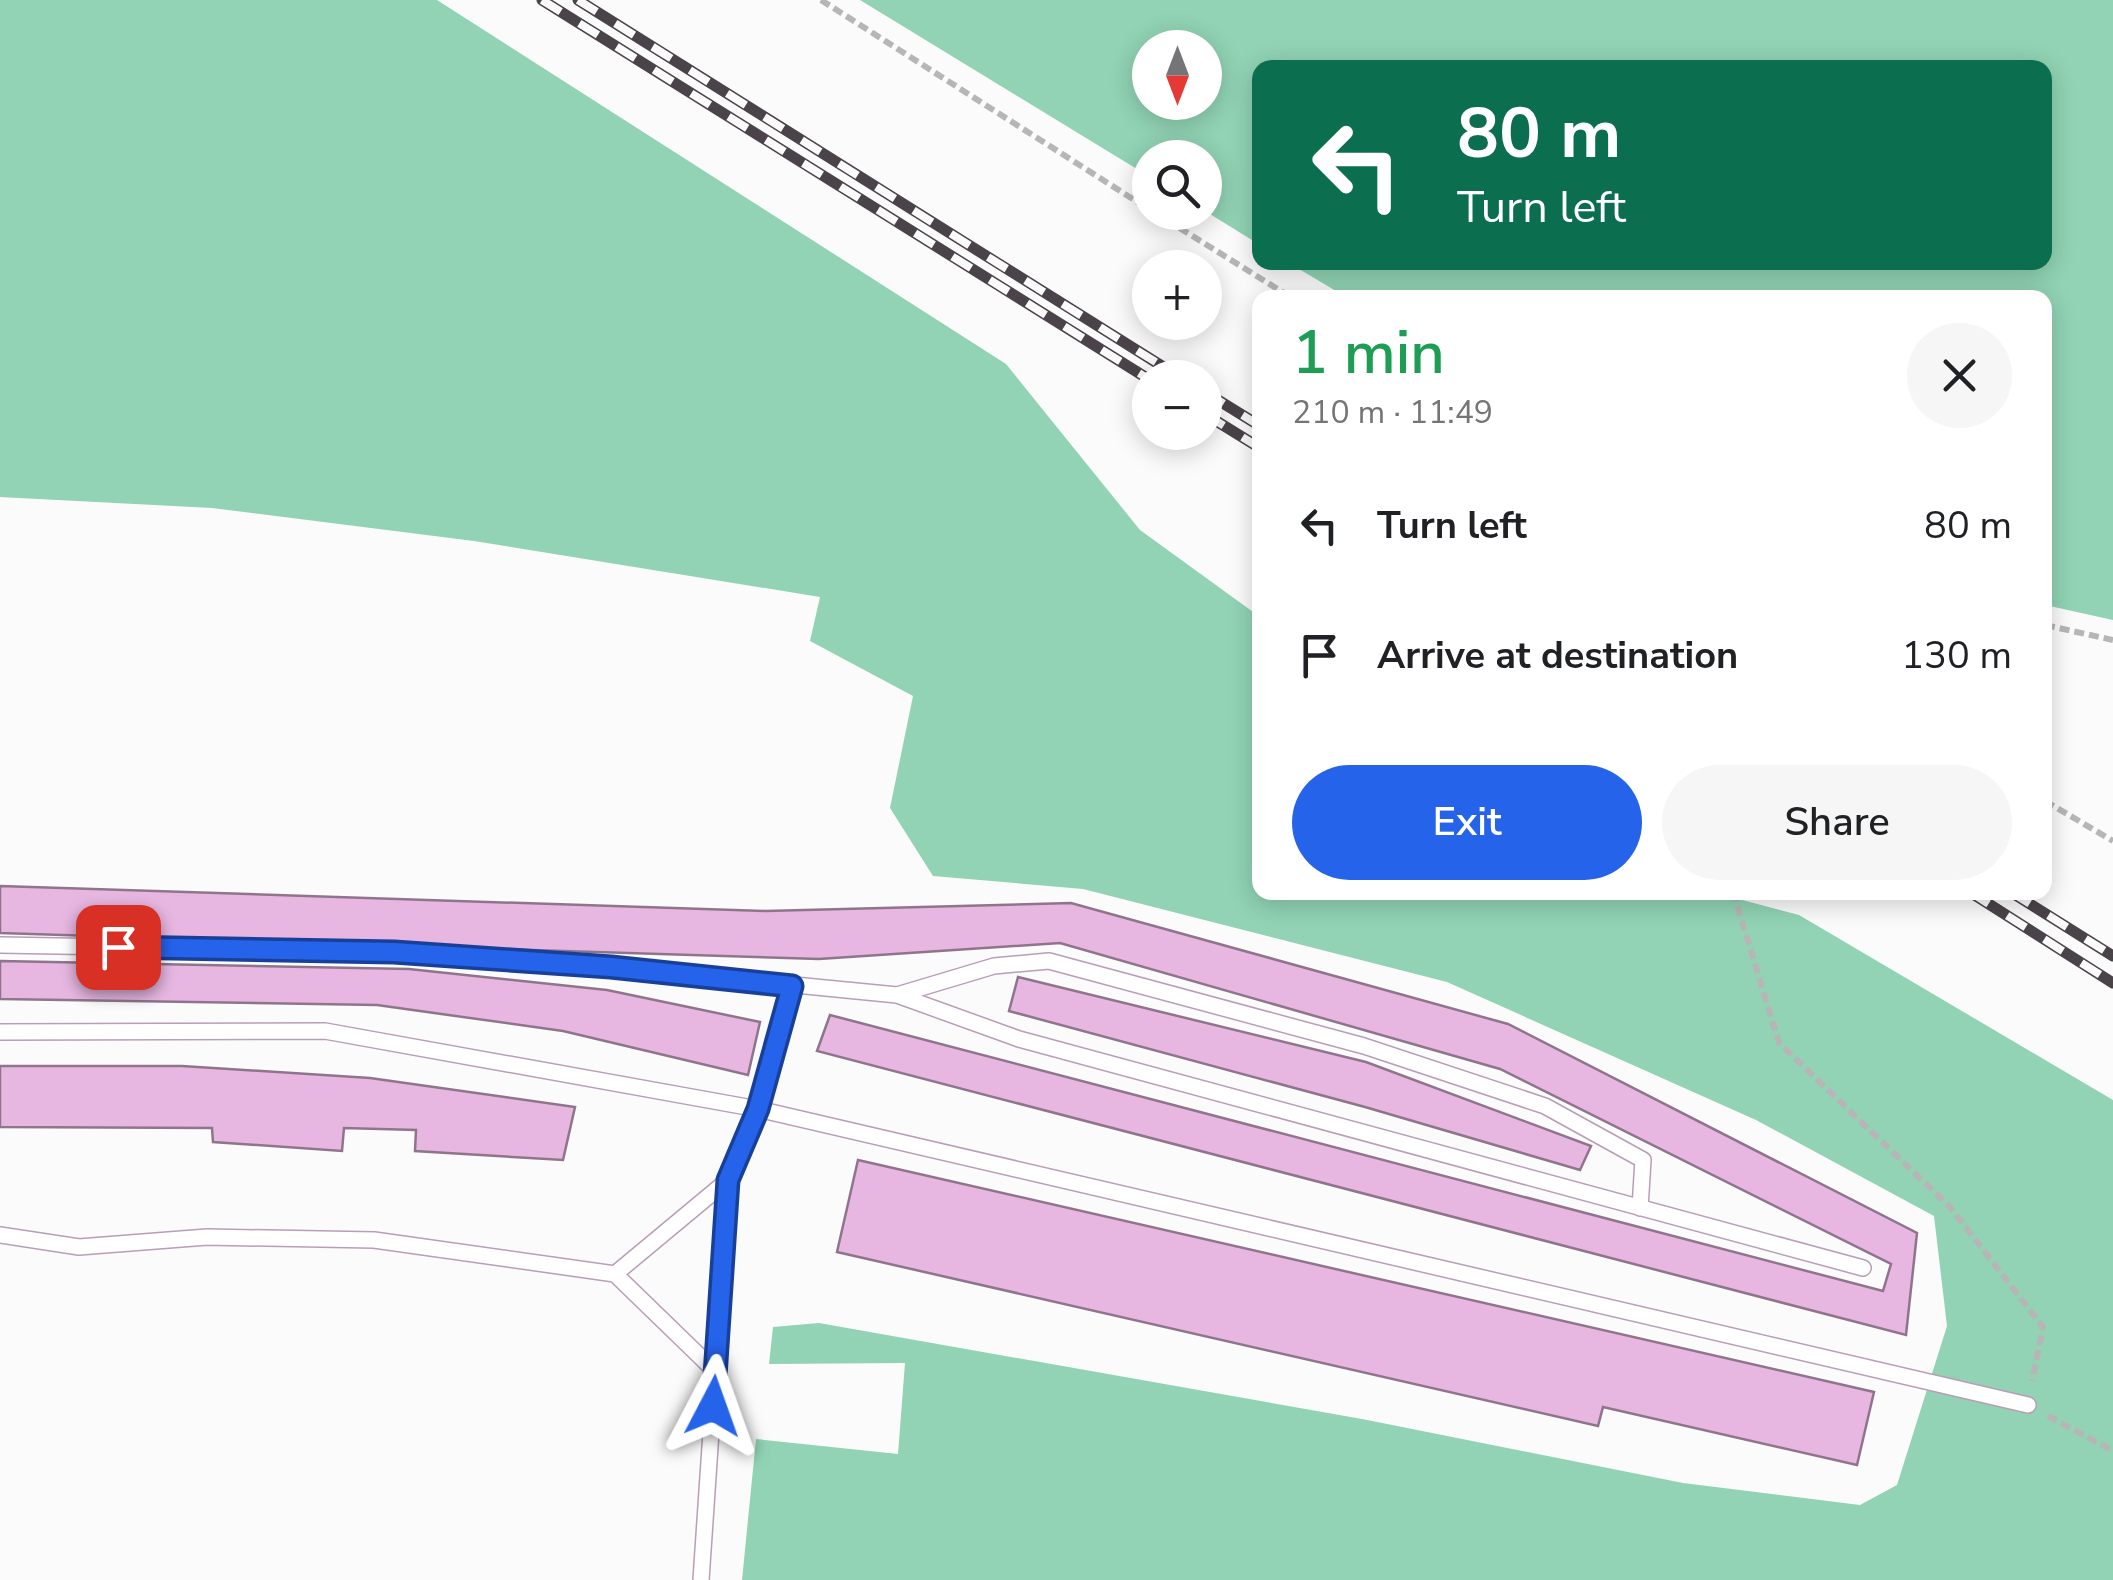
<!DOCTYPE html>
<meta charset="utf-8">
<style>
:root{--surface:#fff;--page:#f6f6f6;--text:#202124;--muted:#757577;--accent:#2563eb}
body{margin:0;font-family:"Nunito Sans",sans-serif;background:var(--page);color:var(--text);height:100vh;display:flex;flex-direction:column;font-size:38px;white-space:nowrap}
*{box-sizing:border-box;margin:0}
p{font-size:32px;color:var(--muted)}
.icon{flex:none;width:55px;height:55px;fill:none;stroke:currentColor;stroke-width:2;stroke-linecap:round;stroke-linejoin:round}
.map{position:relative;flex:1;overflow:hidden}
.side{position:absolute;left:1252px;top:290px;width:800px;height:610px;display:flex;flex-direction:column;background:var(--surface);border-radius:20px;box-shadow:0 5px 25px #0003}
.side>*{flex:none}
.top-card{position:absolute;left:1252px;top:60px;width:800px;height:210px;border-radius:20px;box-shadow:0 5px 25px #0003;background:#0b6e4f;color:#fff;overflow:hidden}
.needle{width:65px;rotate:180deg}
.fabs{position:absolute;left:1132px;top:30px;display:grid;gap:20px}
.fabs a{display:grid;place-items:center;width:90px;height:90px;border-radius:50%;background:var(--surface);box-shadow:0 5px 25px #0003;font-size:50px}
.pin{position:absolute;display:grid;place-items:center;width:85px;height:85px;color:#fff;margin:-42px;border-radius:20px;box-shadow:0 5px 15px #0006}
.me{position:absolute;width:110px;margin:-55px;rotate:4deg;stroke-linejoin:round;filter:drop-shadow(0 0 8px #0008)}
.turn{display:flex;align-items:center;gap:35px;height:210px;padding:0 40px;font-size:45px}
.turn .icon{width:130px;height:130px;stroke-width:2.5}
.turn b{display:block;font-size:70px;line-height:85px}
.round{display:grid;place-items:center;flex:none;width:105px;height:105px;border-radius:52px;background:var(--page)}
.summary{display:flex;align-items:center;justify-content:space-between;height:170px;padding:0 40px}
h1{font-size:60px;font-weight:600;line-height:75px;color:#1e9e55}
.primary-button{display:flex;gap:20px;margin-top:auto;padding:20px 40px}
.primary-button a{flex:1;height:115px;border-radius:60px;background:var(--accent);color:#fff;font-size:40px;font-weight:600;line-height:115px;text-align:center}
.primary-button a+a{background:var(--page);color:var(--text)}
ul{padding:0;list-style:none}
li{display:flex;align-items:center;gap:30px;height:130px;padding:0 40px}
li div{flex:1}
li b{display:block;font-size:38px}
li em{font-style:normal}
.map>svg:first-child{display:block}
</style>
<div class="map">
<svg width="2113" height="1580" viewBox="0 0 2113 1580">
<rect width="100%" height="100%" fill="#fbfbfb"/>
<path fill="#91d3b4" fill-rule="evenodd" d="M0,0H437L1006,364L1140,530L1260,617V892L1716,893L1799,915L2113,1100V1580H742L756,1439L898,1454L905,1363L769,1364L773,1327L819,1323L1362,1419L1683,1483L1860,1505L1897,1485L1947,1326L1934,1216L1756,1120L1447,982L1083,889L933,876L890,808L913,696L810,641L820,597L474,541L212,508L0,497Z
M860,0H2113V620L2045,605V298L1346,297L1289,263L2045,262V68H1260V245L1205,211V158H1150V177ZM1150,48H1205V102H1150Z"/>
<path fill="#e7b7e2" stroke="#8f758c" stroke-width="2.5" d="M0,886L766,911L1071,903L1508,1024L1917,1233L1906,1335L817,1051L830,1015L1883,1291L1891,1264L1500,1069L1060,943L819,959L0,933Z
M0,961L409,969L607,990L760,1022L748,1075L563,1031L377,1005L0,999Z
M1018,977L1366,1062L1591,1146L1580,1170L1365,1107L1009,1011Z
M0,1066H182L370,1078L575,1107L563,1160L415,1151L416,1130L344,1128L342,1151L213,1142L212,1128L0,1127Z
M858,1160L1874,1392L1857,1465L1603,1407L1598,1426L837,1252Z"/>
<g fill="none" stroke-linecap="round" stroke-linejoin="round">
<defs>
<path id="lane" d="M0,945L394,952L611,967L897,995L1019,1039L1863,1268
M897,995L994,966L1049,961L1364,1046L1545,1106L1643,1160L1640,1208
M0,1032L325,1031L758,1109L2028,1405
M0,1235L79,1247L207,1237L374,1240L615,1274L728,1180
M615,1274L716,1372
M701,1580L728,1180L758,1109L792,986"/>
</defs>
<use href="#lane" stroke="#b99eb6" stroke-width="18"/>
<path stroke="#b8b5b8" stroke-width="6" stroke-dasharray="10 5" stroke-linecap="butt" d="M821,0L1150,210
M1154,212L1292,298
M2045,625L2113,640
M2045,801L2113,841
M1733,892L1779,1043L1950,1207L2043,1327L2032,1381
M2048,1416L2113,1451"/>
<use href="#lane" stroke="#fff" stroke-width="15"/>
<defs>
<path id="rail" d="M542,0L1150,380
M578,0L1181,378
M1205,392L1260,426
M1205,414L1260,448
M1970,892L2113,983
M2011,892L2113,956"/>
</defs>
<use href="#rail" stroke="#4b434a" stroke-width="11"/>
<use href="#rail" stroke="#fbfbfb" stroke-width="8" stroke-dasharray="22" stroke-linecap="butt"/>
</g>
<g fill="none" stroke-linecap="round" stroke-linejoin="round">
<defs>
<path id="route" d="M118,947L394,952L611,967L792,986L758,1109L728,1180L713,1406"/>
</defs>
<use href="#route" stroke="#184099" stroke-width="25"/>
<use href="#route" stroke="#2563eb" stroke-width="18"/>
</g>
</svg>
<div class="fabs">
<a><svg class="needle" viewBox="-14 -14 28 28"><path d="M0-13l5 13h-10z" fill="#e53935"/><path d="M0 13l5-13h-10z" fill="#757577"/></svg></a>
<a><svg class="icon" aria-label="search" viewBox="0 0 24 24"><circle cx="10" cy="10" r="6"/><path d="M15 15l6 6"/></svg></a>
<a>+</a>
<a>−</a>
</div>
<div class="pin" style="left:118px;top:947px;background:#d93025"><svg class="icon" aria-label="arrive" viewBox="0 0 24 24"><path d="M6 21V4h12l-3 4 3 4H6"/></svg></div>
<svg class="me" style="left:713px;top:1406px" viewBox="-20 -20 40 40"><path d="M0-17L14 15 0 8-14 15z" fill="#2563eb" stroke="#fff" stroke-width="4"/></svg>
<div class="top-card">
<div class="turn"><svg class="icon" aria-label="left" viewBox="0 0 24 24"><path d="M17 20v-9H6M10 6l-5 5 5 5"/></svg><div><b>80 m</b>Turn left</div></div>
</div>
<section class="side">
<div class="summary"><div><h1>1 min</h1><p>210 m · 11:49</p></div><a class="round"><svg class="icon" aria-label="close" viewBox="0 0 24 24"><path d="M6 6l12 12M18 6L6 18"/></svg></a></div>
<ul>
<li><svg class="icon" aria-label="left" viewBox="0 0 24 24"><path d="M17 20v-9H6M10 6l-5 5 5 5"/></svg><div><b>Turn left</b></div><em>80 m</em></li>
<li><svg class="icon" aria-label="arrive" viewBox="0 0 24 24"><path d="M6 21V4h12l-3 4 3 4H6"/></svg><div><b>Arrive at destination</b></div><em>130 m</em></li>
</ul>
<div class="primary-button"><a>Exit</a><a>Share</a></div>
</section>
</div>
